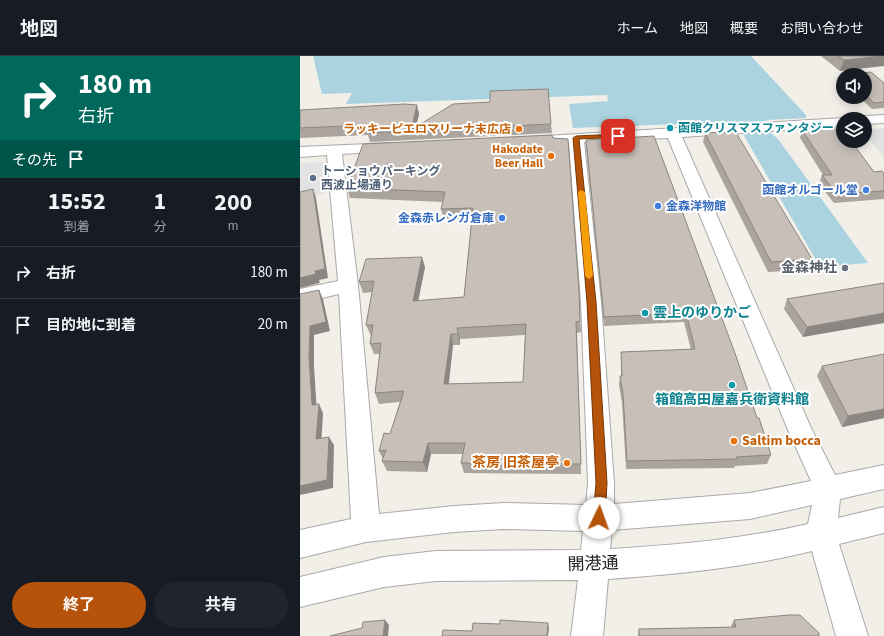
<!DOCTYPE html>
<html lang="ja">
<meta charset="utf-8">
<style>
:root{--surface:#171b24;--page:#20242c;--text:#f1f3f6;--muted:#9ea1a6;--line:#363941;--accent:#b45309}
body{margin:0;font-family:"Source Sans 3","Noto Sans JP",sans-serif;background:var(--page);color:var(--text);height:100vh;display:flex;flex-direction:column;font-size:15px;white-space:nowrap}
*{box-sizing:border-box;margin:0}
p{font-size:13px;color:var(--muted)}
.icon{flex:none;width:22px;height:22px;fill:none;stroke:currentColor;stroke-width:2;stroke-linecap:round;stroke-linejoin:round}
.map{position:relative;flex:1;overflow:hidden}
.drawer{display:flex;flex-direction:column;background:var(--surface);width:300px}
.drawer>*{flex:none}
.hud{background:#00695c;color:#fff;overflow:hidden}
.tools{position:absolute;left:536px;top:12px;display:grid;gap:8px}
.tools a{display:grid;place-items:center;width:36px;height:36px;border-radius:50%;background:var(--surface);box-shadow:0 2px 10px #0003;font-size:20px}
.pin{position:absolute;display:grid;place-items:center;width:34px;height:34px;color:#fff;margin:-17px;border-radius:8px;box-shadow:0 2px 6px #0006}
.me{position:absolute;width:44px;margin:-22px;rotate:3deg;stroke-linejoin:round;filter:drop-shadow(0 0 3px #0008)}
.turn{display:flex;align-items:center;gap:14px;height:84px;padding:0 12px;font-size:18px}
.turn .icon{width:52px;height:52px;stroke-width:2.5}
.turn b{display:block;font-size:28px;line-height:34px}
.then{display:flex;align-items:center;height:38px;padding:0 12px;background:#0003;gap:8px;font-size:15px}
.eta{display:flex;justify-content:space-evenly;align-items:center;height:68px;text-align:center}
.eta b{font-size:24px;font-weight:700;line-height:28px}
.cta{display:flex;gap:8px;margin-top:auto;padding:8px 12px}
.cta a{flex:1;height:46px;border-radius:24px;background:var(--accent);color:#fff;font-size:16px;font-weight:700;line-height:46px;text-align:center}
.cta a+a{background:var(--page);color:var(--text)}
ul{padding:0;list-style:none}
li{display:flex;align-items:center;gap:12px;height:52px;padding:0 12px;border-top:1px solid var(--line)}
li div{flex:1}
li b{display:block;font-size:15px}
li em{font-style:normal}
header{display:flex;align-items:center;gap:24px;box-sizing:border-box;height:56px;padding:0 20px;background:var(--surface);border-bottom:1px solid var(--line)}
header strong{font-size:19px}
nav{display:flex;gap:22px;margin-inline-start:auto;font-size:14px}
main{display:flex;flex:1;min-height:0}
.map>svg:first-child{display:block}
</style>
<header>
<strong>地図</strong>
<nav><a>ホーム</a><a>地図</a><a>概要</a><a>お問い合わせ</a></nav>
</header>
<main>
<section class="drawer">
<div class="hud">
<div class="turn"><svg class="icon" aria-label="right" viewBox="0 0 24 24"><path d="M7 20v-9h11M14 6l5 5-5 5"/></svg><div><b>180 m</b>右折</div></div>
<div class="then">その先<svg class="icon" aria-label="arrive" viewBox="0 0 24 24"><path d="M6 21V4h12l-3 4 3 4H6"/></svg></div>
</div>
<div class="eta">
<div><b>15:52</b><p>到着</p></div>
<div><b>1</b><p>分</p></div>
<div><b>200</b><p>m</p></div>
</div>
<ul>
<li><svg class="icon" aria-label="right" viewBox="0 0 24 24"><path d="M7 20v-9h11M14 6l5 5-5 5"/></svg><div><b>右折</b></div><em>180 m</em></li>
<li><svg class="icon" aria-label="arrive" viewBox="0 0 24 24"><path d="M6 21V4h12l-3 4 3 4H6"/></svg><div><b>目的地に到着</b></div><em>20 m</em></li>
</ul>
<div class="cta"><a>終了</a><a>共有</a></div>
</section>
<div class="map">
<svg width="584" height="580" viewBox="0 0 584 580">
<rect width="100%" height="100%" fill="#f2efe9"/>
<path fill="#e2e2e2" d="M584,72V100L565,80V74Z
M24,106L26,137L0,143V107Z"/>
<path fill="#aad3df" d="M13,0H451L506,59V62L468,64L460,68L478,83L568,207L520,211L436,66L273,72L269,48L308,45L307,39L46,48L52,37L22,38Z"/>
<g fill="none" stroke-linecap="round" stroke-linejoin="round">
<defs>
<path id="minor" d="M584,59V67L565,68V63H559L565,60Z
M543,62L548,63H543V70L382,81L512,374L535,419L584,409V433L540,443L538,462L584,451V477L539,488L568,580H536L512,495C443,512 378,518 308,523L303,580H271L278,524L136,525L84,531L0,551V521L84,501L136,495L281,494L283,475L204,473L154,476L66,486L0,502V474L51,463L39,238L0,247V233L38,225L27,99L0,101V91L91,87L96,88L98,91L96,94L91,95L42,98L58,229L79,458L154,450L204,447L286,449L288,427L281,246L269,87L229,89L224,88L222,85L224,82L229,81ZM368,82L488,374L511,425L450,437L314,448V427L301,246L284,86ZM512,449L508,468C443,483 377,489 310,493L312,474L450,463Z"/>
</defs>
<use href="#minor" stroke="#a9a9a9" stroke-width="2"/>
<use href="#minor" fill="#fff" fill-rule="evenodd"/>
</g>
<path fill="#aba49e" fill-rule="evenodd" d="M521,0H584L540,15Z
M565,19L584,27V52L572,53L559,41H565Z
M0,54L119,58L116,71L251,68L252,77L70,86L68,79L0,82Z
M502,74L574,116L584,117V143L534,147L519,128L522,119H523L500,82Z
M405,77L512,203L508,214L468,216L403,86Z
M252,79L279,235L281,276L277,277L281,418L164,417L161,407L163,398H131L127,416L87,415L82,405L83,403L79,395L90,378L100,346L79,348L75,337L80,298H74L70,288L71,280L66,269L72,236L63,237L59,226L125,211L118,245L164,241L172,163L144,164L141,153L143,146L50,142L47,132ZM225,279L223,326L149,328L153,289H160V283Z
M286,84L457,362L471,399L467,408L435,410L434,412L326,413L322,347L319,329L320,320H321V296L391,294L384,266L304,270L286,92Z
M584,227L503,281L484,253L487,243Z
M584,298V362L542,371L517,320L522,310Z
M434,564L519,580H338L339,573L432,571L431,570Z"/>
<path fill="#8b8681" d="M584,0V10L540,15L544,4Z
M117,49L119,58L115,74H111Z
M13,133L16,142L28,222L19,224L20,227L0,232V222L15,215Z
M122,201L125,211L116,256L113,245Z
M19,234L23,243L30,275L14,279V310L17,358L12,349L9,301L10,270Z
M584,257V267L503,281L507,271Z
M157,272L160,283V289L158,278Z
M151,278L153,289L147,339L144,328Z
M19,348L23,357L21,392L16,383Z
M584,353V362L542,371L548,360Z
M29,381L34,389L33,432L0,439V430Z
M128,387L131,398L127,416L123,406Z
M85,564L89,569L88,580H83Z
M248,567L249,573L248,580H247Z"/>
<path fill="#c7bfb8" stroke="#8b8681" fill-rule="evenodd" d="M538,0H583L544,4Z
M571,16L584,27V46L574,47L565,38V19H545Z
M248,33L251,68L68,77L70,69L0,72V54L105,48L117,49L111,74L153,48L190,46V35Z
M541,73L543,75V85H551L574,116L582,115L584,117V135L537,138L522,119H532L502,74Z
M435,75L512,203L471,206L405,77Z
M252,79L253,82L268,83L279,235L280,265L276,266L281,408L161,407L165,387H128L123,406L82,405L86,394L79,395L84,377L90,378L104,335L75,337L81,287L70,288L73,269H66L74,225L59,226L66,203L122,201L113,245L164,241L173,152L141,153L145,136L47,132L63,88ZM226,268L223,326L144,328L151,278H158L157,272Z
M354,80L436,300L457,362H459L471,399L436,401L437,403L327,405L323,338L320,320H322L321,296L395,293L386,257L304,261L286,84Z
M13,133L25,213L15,215L16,218L0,222V136Z
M584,227V257L507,271L487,243Z
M19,234L26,266L10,270L9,301L12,349L19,348L16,383L29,381L27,424L0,430V238Z
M584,298V353L548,360L522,310Z
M489,559H500L519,577V580H339V573L436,571L434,564Z
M85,564L83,580H30L62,572L63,566Z
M200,564L248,567L247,580H142L143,574L172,575L173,567L200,568Z"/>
<path fill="#b45309" stroke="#753606" d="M318,78L321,80L320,81L279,83L296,246L307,427L305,462L303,466L299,467L295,466L293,462L296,427L287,246L273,82L276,80Z"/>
<path fill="#f59e0b" d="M281,134L285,136L293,220L289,223L285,220L278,136Z"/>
<g fill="#0f9aa8" stroke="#fff" stroke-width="1.5">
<circle cx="370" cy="72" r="4"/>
<circle cx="345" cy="257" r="4"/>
<circle cx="432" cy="329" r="4"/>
</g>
<g fill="#e8710a" stroke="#fff" stroke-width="1.5">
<circle cx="219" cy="73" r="4"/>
<circle cx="251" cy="100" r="4"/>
<circle cx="434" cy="385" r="4"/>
<circle cx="267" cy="407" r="4"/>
</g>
<circle fill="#5c6f8a" stroke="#fff" stroke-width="1.5" cx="13" cy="122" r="4"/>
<g fill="#3f7fe0" stroke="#fff" stroke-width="1.5">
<circle cx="566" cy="134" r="4"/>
<circle cx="358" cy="150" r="4"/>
<circle cx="202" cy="162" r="4"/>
</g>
<circle fill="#6b7280" stroke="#fff" stroke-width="1.5" cx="545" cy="212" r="4"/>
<g text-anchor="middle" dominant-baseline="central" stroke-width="4" stroke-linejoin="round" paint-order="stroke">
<g font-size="12" font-weight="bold" fill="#0d838f" stroke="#fff" text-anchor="start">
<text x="378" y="72">函館クリスマスファンタジー</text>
</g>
<g font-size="12" font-weight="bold" fill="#c56008" stroke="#fff" text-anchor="end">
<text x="211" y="73">ラッキーピエロマリーナ末広店</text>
<text x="243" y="93">Hakodate<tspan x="243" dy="14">Beer Hall</tspan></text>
</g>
<g font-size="12" font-weight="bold" fill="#4e5e75" stroke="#fff" text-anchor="start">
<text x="21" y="115">トーショウパーキング<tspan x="21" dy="14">西波止場通り</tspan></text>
</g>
<g font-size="12" font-weight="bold" fill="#366cbe" stroke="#fff" text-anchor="end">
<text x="558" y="134">函館オルゴール堂</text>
<text x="366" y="150" text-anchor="start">金森洋物館</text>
<text x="194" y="162">金森赤レンガ倉庫</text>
</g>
<g font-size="14" font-weight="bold" fill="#5b616d" stroke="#fff" text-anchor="end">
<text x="537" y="212">金森神社</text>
</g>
<g font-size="14" font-weight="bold" fill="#0d838f" stroke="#fff" text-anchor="start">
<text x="353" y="257">雲上のゆりかご</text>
<text x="432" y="344" text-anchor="middle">箱館高田屋嘉兵衛資料館</text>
</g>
<g font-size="14" font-weight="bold" fill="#c56008" stroke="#fff" text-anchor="start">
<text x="442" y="385">Saltim bocca</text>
<text x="259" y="407" text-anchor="end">茶房 旧茶屋亭</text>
</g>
<g font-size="17" fill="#222" stroke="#fff">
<text transform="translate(293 508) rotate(-2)">開港通</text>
</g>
</g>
</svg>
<div class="tools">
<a><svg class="icon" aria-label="sound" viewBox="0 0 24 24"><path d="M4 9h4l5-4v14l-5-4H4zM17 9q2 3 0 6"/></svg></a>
<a><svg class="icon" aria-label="layers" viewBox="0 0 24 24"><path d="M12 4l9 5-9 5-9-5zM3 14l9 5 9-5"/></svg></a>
</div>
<div class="pin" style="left:318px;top:80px;background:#d93025"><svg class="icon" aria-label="arrive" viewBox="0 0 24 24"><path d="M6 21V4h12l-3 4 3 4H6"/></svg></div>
<svg class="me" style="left:299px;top:462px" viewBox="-20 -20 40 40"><circle r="19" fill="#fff"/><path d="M0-13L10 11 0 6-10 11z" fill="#b45309"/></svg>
</div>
</main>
